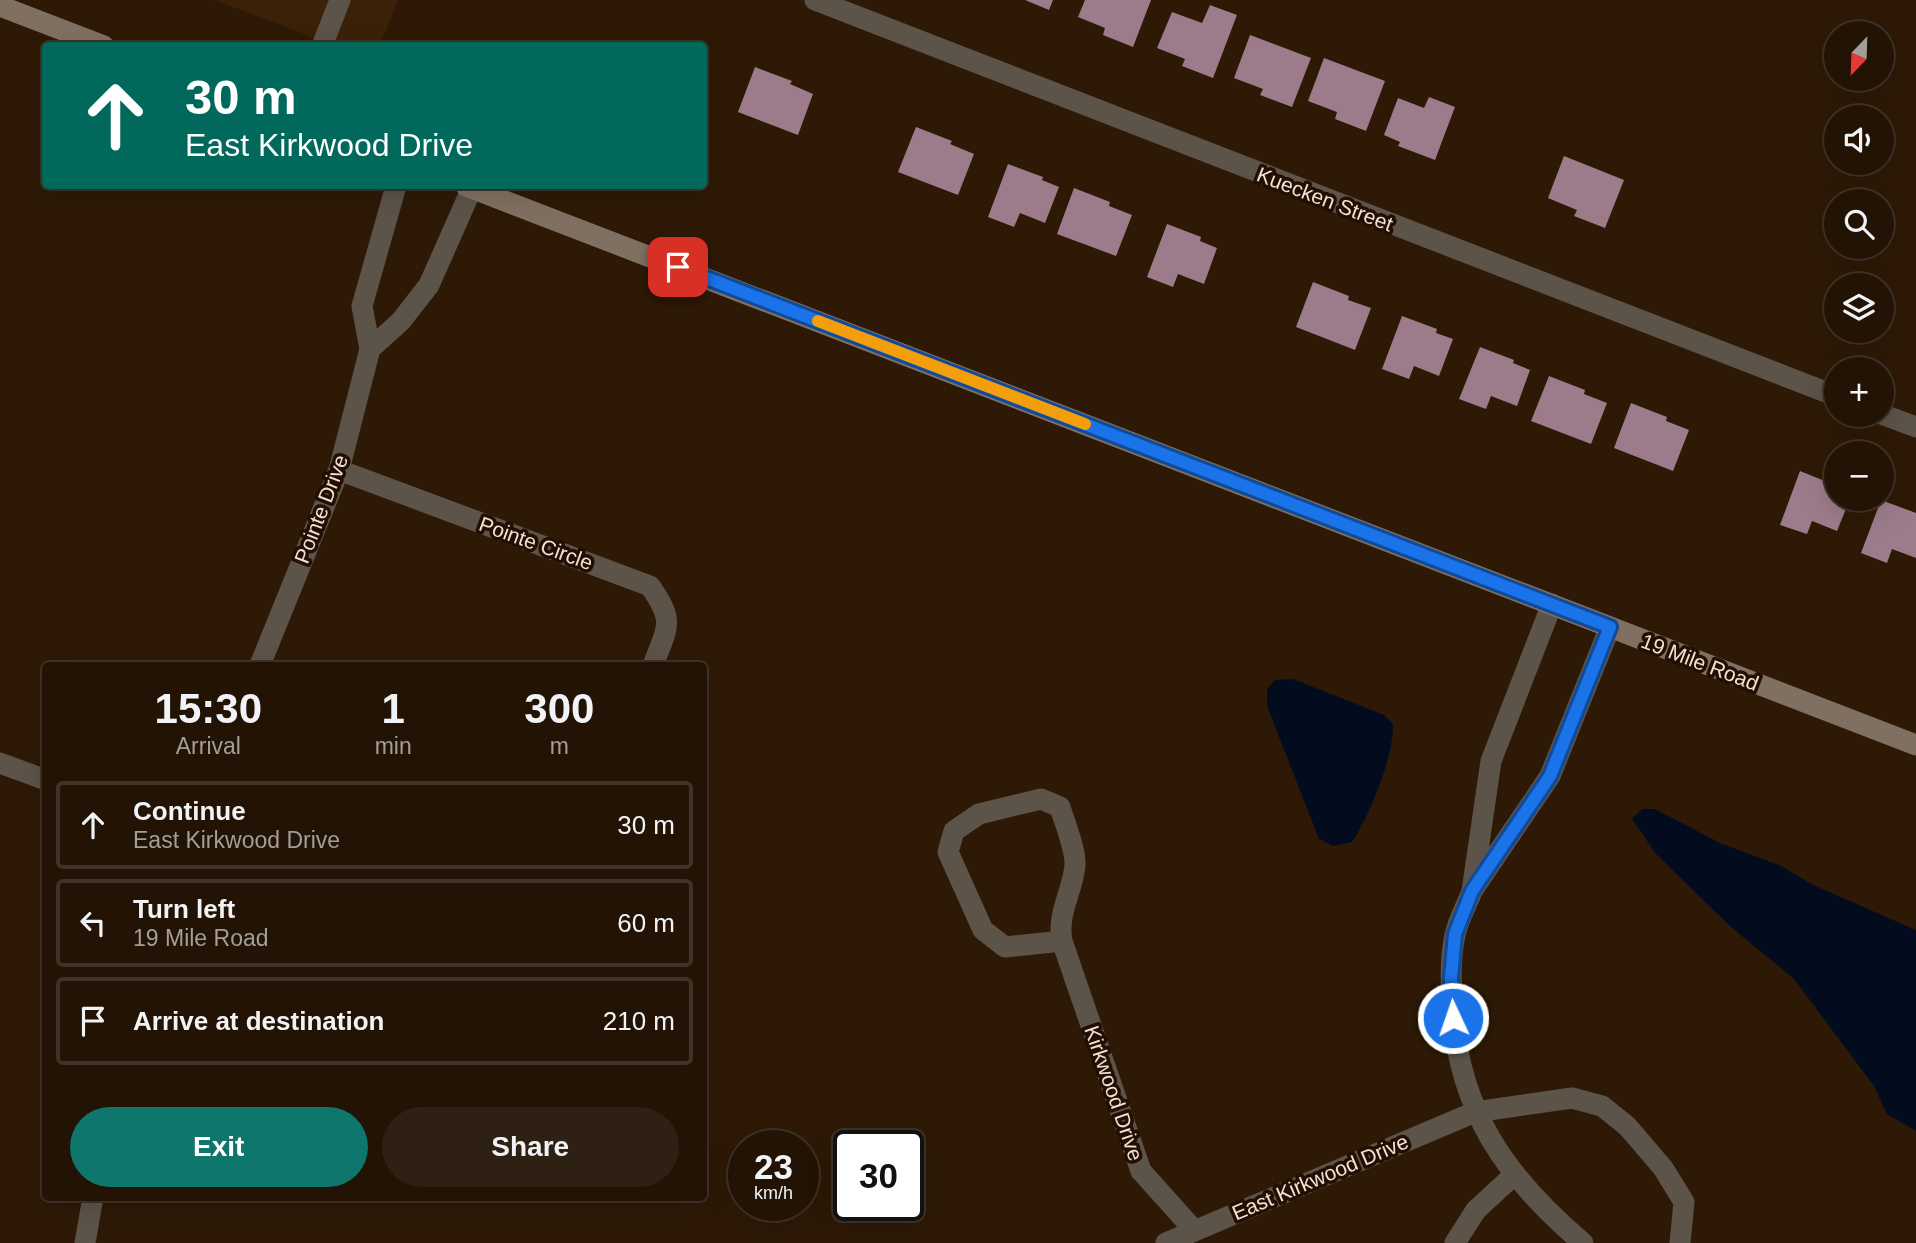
<!DOCTYPE html>
<meta charset="utf-8">
<style>
:root{--surface:#221304;--page:#2e2013;--text:#f1f3f6;--muted:#a29e9a;--line:#3f3226;--accent:#0f766e}
body{margin:0;font-family:Arial,sans-serif;background:var(--page);color:var(--text);height:100vh;display:flex;flex-direction:column;font-size:26px;white-space:nowrap}
*{box-sizing:border-box;margin:0}
p{font-size:23px;color:var(--muted)}
.icon{flex:none;width:38px;height:38px;fill:none;stroke:currentColor;stroke-width:2;stroke-linecap:round;stroke-linejoin:round}
.map{position:relative;flex:1;overflow:hidden}
.sheet{position:absolute;left:42px;top:662px;width:665px;height:539px;display:flex;flex-direction:column;background:var(--surface);border-radius:7px;box-shadow:0 7px 28px #0002,0 0 0 2px var(--line)}
.sheet>*{flex:none}
.top-card{position:absolute;left:42px;top:42px;width:665px;height:147px;border-radius:7px;box-shadow:0 7px 28px #0002,0 0 0 2px var(--line);background:#00695c;color:#fff;overflow:hidden}
.needle{width:46px;rotate:203deg}
.tools{position:absolute;left:1824px;top:21px;display:grid;gap:14px}
.tools a{display:grid;place-items:center;width:70px;height:70px;border-radius:50%;background:var(--surface);box-shadow:0 7px 28px #0002,0 0 0 2px var(--line);font-size:35px}
.speed{position:absolute;left:728px;top:1130px;display:flex;gap:14px;font-size:35px;font-weight:700;text-align:center}
.speed>*{display:grid;place-content:center;width:91px;height:91px;border-radius:50%;background:var(--surface);box-shadow:0 7px 28px #0002,0 0 0 2px var(--line);line-height:1}
.speed small{font-size:18px;font-weight:400}
.speed .limit{border:4px solid #111;border-radius:10px;background:#fff;color:#111}
.pin{position:absolute;display:grid;place-items:center;width:60px;height:60px;color:#fff;margin:-30px;border-radius:14px;box-shadow:0 4px 10px #0006}
.me{position:absolute;width:77px;margin:-38px;rotate:357deg;stroke-linejoin:round;filter:drop-shadow(0 0 5px #0008)}
.turn{display:flex;align-items:center;gap:24px;height:147px;padding:0 28px;font-size:32px}
.turn .icon{width:91px;height:91px;stroke-width:2.5}
.turn b{display:block;font-size:49px;line-height:60px}
.eta{display:flex;justify-content:space-evenly;align-items:center;height:119px;text-align:center}
.eta b{font-size:42px;font-weight:700;line-height:49px}
.action{display:flex;gap:14px;margin-top:auto;padding:14px 28px}
.action a{flex:1;height:80px;border-radius:42px;background:var(--accent);color:#fff;font-size:28px;font-weight:700;line-height:80px;text-align:center}
.action a+a{background:var(--page);color:var(--text)}
ul{padding:0;list-style:none}
li{display:flex;align-items:center;gap:21px;height:88px;margin:0 14px 10px;padding:0 14px;border:4px solid var(--line);border-radius:7px}
li div{flex:1}
li b{display:block;font-size:26px}
li em{font-style:normal}
.map>svg:first-child{display:block}
</style>
<div class="map">
<svg width="1916" height="1243" viewBox="0 0 1916 1243">
<rect width="100%" height="100%" fill="#2d1906"/>
<path fill="#3b2108" d="M215,0H398L380,46L333,45Z"/>
<path fill="#030c1f" d="M1293,679L1384,715L1393,724C1394,756 1370,815 1352,842L1333,846L1319,839L1267,706V689L1275,680Z
M1642,809H1655L1720,843L1781,866L1813,885L1916,930V1131L1887,1114L1874,1086L1794,979L1731,927L1656,854L1632,819Z"/>
<path fill="#9c7c8b" d="M1025,0H1053L1049,10Z
M1085,0H1151L1133,47L1103,35L1105,28L1078,17Z
M1210,5L1237,15L1213,78L1182,66L1185,59L1157,48L1172,12L1202,23Z
M1250,35L1311,58L1292,107L1260,95L1263,89L1234,78Z
M1324,58L1385,81L1366,131L1335,119L1337,112L1308,101Z
M755,67L792,81L790,84L813,94L798,135L738,112Z
M1429,97L1455,107L1435,160L1398,146L1400,142L1384,135L1398,98L1424,108Z
M916,127L952,141L950,144L974,154L958,195L898,172Z
M1564,156L1624,180L1605,228L1574,216L1577,210L1548,198Z
M1008,164L1043,177L1042,180L1059,187L1045,223L1020,213L1014,227L988,217Z
M1074,188L1110,202L1109,206L1132,215L1116,256L1057,234Z
M1167,224L1201,237L1200,241L1217,248L1204,284L1178,274L1173,287L1147,277Z
M1313,282L1349,296L1348,300L1371,308L1355,350L1296,327Z
M1402,316L1437,329L1436,333L1453,339L1439,376L1414,366L1409,379L1382,369Z
M1480,347L1514,360L1513,363L1530,370L1517,406L1491,396L1486,409L1459,399Z
M1549,376L1585,390L1584,394L1607,403L1591,444L1531,421Z
M1631,403L1667,417L1666,421L1689,430L1673,471L1614,448Z
M1800,471L1835,485L1836,499H1850L1837,531L1812,521L1807,534L1780,525Z
M1881,500L1916,513V558L1892,549L1887,563L1861,553Z"/>
<g fill="none" stroke-linecap="round" stroke-linejoin="round">
<path stroke="#5c5349" stroke-width="21" d="M815,0L1836,396
M322,46L340,0
M396,186L362,306L370,349L401,321L429,285L472,188
M1881,414L1916,427
M339,470L650,586C675,622 668,626 653,665
M1552,604L1491,761L1472,891L1550,776L1610,627
M260,665L339,470L370,349
M0,763L46,780
M1472,891C1467,905 1458,920 1455,935C1450,958 1451,982 1452,1004C1458,1110 1505,1177 1583,1243
M1062,941L1005,947L983,930L948,852L954,831L979,814L1041,799L1060,807C1065,824 1076,849 1075,866C1072,893 1057,913 1062,941L1141,1171L1194,1230
M85,1243L93,1197
M1166,1243L1475,1112L1572,1098L1602,1106L1627,1126L1663,1168L1684,1202L1680,1243
M1455,1243L1476,1210L1514,1175"/>
<path stroke="#807061" stroke-width="21" d="M0,6L104,46
M466,186L1916,745"/>
</g>
<g fill="none" stroke-linecap="round" stroke-linejoin="round">
<defs>
<path id="route" d="M678,267L1610,627L1550,776L1472,891L1455,934L1451,978L1453,1018"/>
</defs>
<use href="#route" stroke="#114b97" stroke-width="18"/>
<use href="#route" stroke="#1a73e8" stroke-width="12"/>
<path stroke="#f59e0b" stroke-width="12" d="M818,321L1085,424"/>
</g>
<g text-anchor="middle" dominant-baseline="central" stroke-width="7" stroke-linejoin="round" paint-order="stroke">
<g font-size="21" fill="#efe1d5" stroke="#230f01">
<text transform="translate(1325 199) rotate(21)">Kuecken Street</text>
<text transform="translate(321 509) rotate(-69)">Pointe Drive</text>
<text transform="translate(536 543) rotate(20)">Pointe Circle</text>
<text transform="translate(1700 662) rotate(21)">19 Mile Road</text>
<text transform="translate(1114 1093) rotate(71)">Kirkwood Drive</text>
<text transform="translate(1320 1177) rotate(-23)">East Kirkwood Drive</text>
</g>
</g>
</svg>
<div class="tools">
<a><svg class="needle" viewBox="-14 -14 28 28"><path d="M0-13l5 13h-10z" fill="#e53935"/><path d="M0 13l5-13h-10z" fill="#a29e9a"/></svg></a>
<a><svg class="icon" aria-label="sound" viewBox="0 0 24 24"><path d="M4 9h4l5-4v14l-5-4H4zM17 9q2 3 0 6"/></svg></a>
<a><svg class="icon" aria-label="search" viewBox="0 0 24 24"><circle cx="10" cy="10" r="6"/><path d="M15 15l6 6"/></svg></a>
<a><svg class="icon" aria-label="layers" viewBox="0 0 24 24"><path d="M12 4l9 5-9 5-9-5zM3 14l9 5 9-5"/></svg></a>
<a>+</a>
<a>−</a>
</div>
<div class="speed"><div>23<small>km/h</small></div><div class="limit">30</div></div>
<div class="pin" style="left:678px;top:267px;background:#d93025"><svg class="icon" aria-label="arrive" viewBox="0 0 24 24"><path d="M6 21V4h12l-3 4 3 4H6"/></svg></div>
<svg class="me" style="left:1453px;top:1018px" viewBox="-20 -20 40 40"><circle r="17" fill="#1a73e8" stroke="#fff" stroke-width="3"/><path d="M0-11L8 9 0 5-8 9z" fill="#fff"/></svg>
<div class="top-card">
<div class="turn"><svg class="icon" aria-label="ahead" viewBox="0 0 24 24"><path d="M12 20V5M6 11l6-6 6 6"/></svg><div><b>30 m</b>East Kirkwood Drive</div></div>
</div>
<section class="sheet">
<div class="eta">
<div><b>15:30</b><p>Arrival</p></div>
<div><b>1</b><p>min</p></div>
<div><b>300</b><p>m</p></div>
</div>
<ul>
<li><svg class="icon" aria-label="ahead" viewBox="0 0 24 24"><path d="M12 20V5M6 11l6-6 6 6"/></svg><div><b>Continue</b><p>East Kirkwood Drive</p></div><em>30 m</em></li>
<li><svg class="icon" aria-label="left" viewBox="0 0 24 24"><path d="M17 20v-9H6M10 6l-5 5 5 5"/></svg><div><b>Turn left</b><p>19 Mile Road</p></div><em>60 m</em></li>
<li><svg class="icon" aria-label="arrive" viewBox="0 0 24 24"><path d="M6 21V4h12l-3 4 3 4H6"/></svg><div><b>Arrive at destination</b></div><em>210 m</em></li>
</ul>
<div class="action"><a>Exit</a><a>Share</a></div>
</section>
</div>
